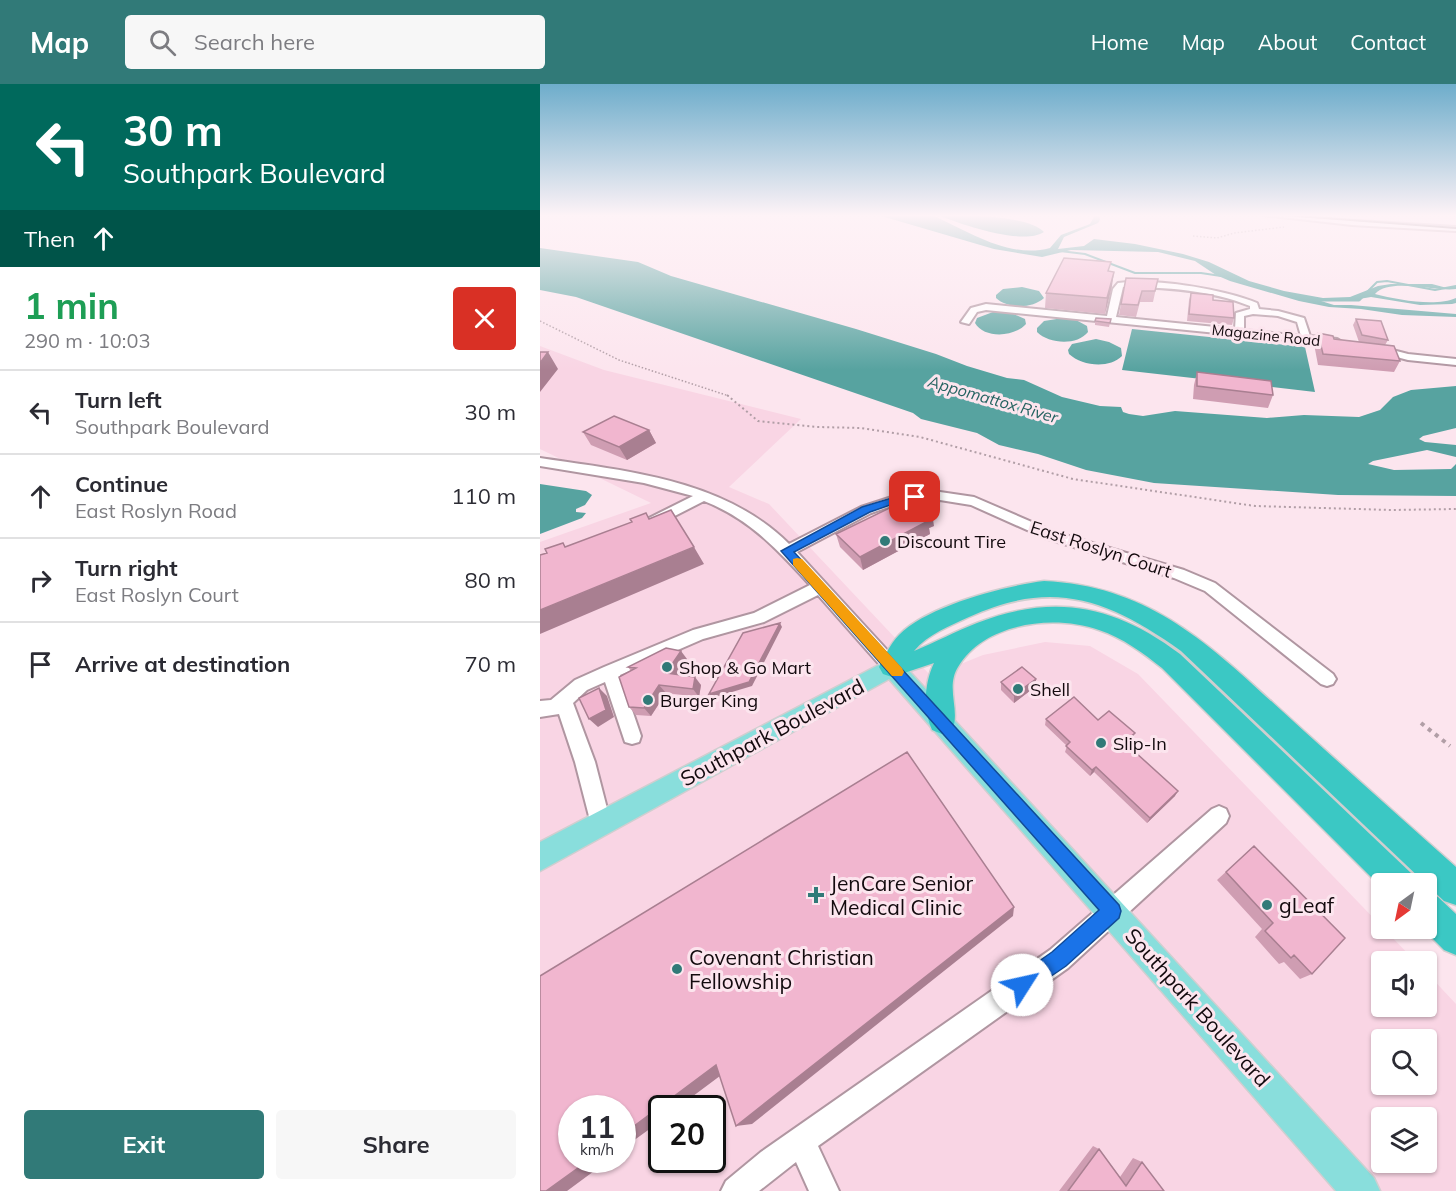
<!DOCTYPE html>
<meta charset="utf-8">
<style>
:root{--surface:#fff;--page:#f7f7f7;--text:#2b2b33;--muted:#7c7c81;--line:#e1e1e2;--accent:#317a78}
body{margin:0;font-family:Mulish,sans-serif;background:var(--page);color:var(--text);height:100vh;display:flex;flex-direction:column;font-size:22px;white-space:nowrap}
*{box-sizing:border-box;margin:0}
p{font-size:20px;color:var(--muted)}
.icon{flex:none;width:33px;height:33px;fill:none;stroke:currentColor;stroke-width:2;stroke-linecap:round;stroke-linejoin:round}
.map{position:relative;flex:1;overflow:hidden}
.details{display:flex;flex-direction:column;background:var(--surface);width:540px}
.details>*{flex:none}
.banner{background:#00695c;color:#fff;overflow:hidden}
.needle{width:39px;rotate:213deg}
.tools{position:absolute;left:831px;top:789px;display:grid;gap:12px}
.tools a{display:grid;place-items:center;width:66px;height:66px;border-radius:6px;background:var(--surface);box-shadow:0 2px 4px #0004;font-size:30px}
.speed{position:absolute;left:18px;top:1011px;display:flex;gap:12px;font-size:30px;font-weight:700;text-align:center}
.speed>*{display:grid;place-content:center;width:78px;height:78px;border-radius:50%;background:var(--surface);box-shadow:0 2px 4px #0004;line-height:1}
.speed small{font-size:15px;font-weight:400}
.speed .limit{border:3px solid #111;border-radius:9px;background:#fff;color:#111}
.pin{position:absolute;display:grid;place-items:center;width:51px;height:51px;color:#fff;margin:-26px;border-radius:12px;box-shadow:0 3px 9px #0006}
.me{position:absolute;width:66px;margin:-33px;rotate:55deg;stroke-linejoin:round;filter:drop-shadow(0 0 4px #0008)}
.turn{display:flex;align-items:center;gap:21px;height:126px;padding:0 24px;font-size:27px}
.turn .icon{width:78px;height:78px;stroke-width:2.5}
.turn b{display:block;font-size:42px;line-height:51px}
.then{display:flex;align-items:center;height:57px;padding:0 24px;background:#0003;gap:12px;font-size:22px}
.round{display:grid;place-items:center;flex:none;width:63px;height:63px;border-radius:6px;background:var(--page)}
.summary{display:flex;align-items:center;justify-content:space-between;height:102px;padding:0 24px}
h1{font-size:36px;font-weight:700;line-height:45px;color:#1e9e55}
.action{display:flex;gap:12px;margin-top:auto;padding:12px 24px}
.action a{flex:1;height:69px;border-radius:6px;background:var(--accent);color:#fff;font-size:24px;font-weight:700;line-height:69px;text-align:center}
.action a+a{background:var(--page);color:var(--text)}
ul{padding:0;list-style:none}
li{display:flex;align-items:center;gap:18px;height:84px;padding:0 24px;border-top:2px solid var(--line)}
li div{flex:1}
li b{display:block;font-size:22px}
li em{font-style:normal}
header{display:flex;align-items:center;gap:36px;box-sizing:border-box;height:84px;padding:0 30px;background:var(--accent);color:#fff}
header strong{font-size:28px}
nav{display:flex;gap:33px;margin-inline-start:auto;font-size:21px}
.search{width:420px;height:54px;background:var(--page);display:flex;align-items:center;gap:15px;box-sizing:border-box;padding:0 21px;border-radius:6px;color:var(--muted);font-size:22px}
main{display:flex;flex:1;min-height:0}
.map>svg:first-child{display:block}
</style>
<header>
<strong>Map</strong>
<div class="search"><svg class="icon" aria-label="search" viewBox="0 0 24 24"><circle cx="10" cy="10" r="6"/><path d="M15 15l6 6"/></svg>Search here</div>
<nav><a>Home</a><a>Map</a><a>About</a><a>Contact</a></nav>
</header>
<main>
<section class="details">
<div class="banner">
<div class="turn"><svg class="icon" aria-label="left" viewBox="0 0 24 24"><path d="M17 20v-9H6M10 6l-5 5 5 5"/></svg><div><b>30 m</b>Southpark Boulevard</div></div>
<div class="then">Then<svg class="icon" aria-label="ahead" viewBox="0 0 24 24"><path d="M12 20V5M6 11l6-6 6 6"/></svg></div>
</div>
<div class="summary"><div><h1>1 min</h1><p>290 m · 10:03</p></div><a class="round" style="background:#d93025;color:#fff"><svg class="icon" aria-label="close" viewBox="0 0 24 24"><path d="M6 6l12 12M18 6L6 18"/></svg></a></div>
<ul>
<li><svg class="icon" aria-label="left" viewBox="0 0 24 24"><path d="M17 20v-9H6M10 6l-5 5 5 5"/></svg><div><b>Turn left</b><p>Southpark Boulevard</p></div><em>30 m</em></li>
<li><svg class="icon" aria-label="ahead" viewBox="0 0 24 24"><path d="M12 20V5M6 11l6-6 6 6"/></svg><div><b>Continue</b><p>East Roslyn Road</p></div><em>110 m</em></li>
<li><svg class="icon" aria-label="right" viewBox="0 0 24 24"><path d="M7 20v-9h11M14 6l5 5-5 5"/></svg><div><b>Turn right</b><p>East Roslyn Court</p></div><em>80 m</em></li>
<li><svg class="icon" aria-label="arrive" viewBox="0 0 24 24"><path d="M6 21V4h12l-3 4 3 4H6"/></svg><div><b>Arrive at destination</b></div><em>70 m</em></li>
</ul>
<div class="action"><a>Exit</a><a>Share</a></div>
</section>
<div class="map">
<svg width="916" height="1107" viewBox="0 0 916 1107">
<rect width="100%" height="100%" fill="#fce5ee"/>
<path fill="#f9d5e4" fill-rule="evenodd" d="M0,262L64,286L261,335L189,403L229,420L391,592L443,571L505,558L550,562L598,590L875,877L842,878V922H886L887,889L916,920V1107H0V458L111,419L0,365ZM842,956H886V1000H842ZM32,1024H82V1076H32ZM122,1024H172V1076H122ZM842,1034H886V1078H842Z"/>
<path fill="#57a3a0" d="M338,131C351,131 384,127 394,132C430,148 469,175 510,164L521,151L550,140L555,131H559L560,136L558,139L524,153L518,165L544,162L554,155L595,160L643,170L669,178L709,197L744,207L783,214L810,213L838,202L851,200H892L907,204L916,202V205C895,208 850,193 835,210C858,216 896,223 916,214V219L912,220L880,221L831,213L807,217H781L794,221H811L916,230V233L862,231L821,225L789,223L759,217L690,197L676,191L655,177L618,168L531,166L502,173L454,165Z
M398,131C421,131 488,131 504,148C483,162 420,140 398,131Z
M0,164L98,178L131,192L316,245L396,270L427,282L467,294L484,296L522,313L560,322L581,323L583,328L589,330L603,332L635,327L727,334L764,331L819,333L840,326L853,313L871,306L916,302V344L883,352L879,355L885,358L916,361V373L887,366L833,377L828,380L854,386L911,385L916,380V412L798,411L614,399L546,386L498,370L459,361L437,349L381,335L373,329L36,213L0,206Z
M482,203L499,207L504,214C492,225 468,225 456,214V211L463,205Z
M453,228H469L485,235L486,240C475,253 444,255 435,239L437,234Z
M523,234L536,236L547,242L548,248C537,262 509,260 497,248V244L504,237Z
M592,245L765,263L775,308L582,286Z
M556,255L569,258L581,264L582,272C569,285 542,282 529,270L528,266L532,260Z
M0,400L46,407L52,411L45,421L36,425V428L46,429L42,434L0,450Z"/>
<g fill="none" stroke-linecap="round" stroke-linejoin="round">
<path stroke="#57a3a0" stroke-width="2" d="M520,167L545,170L595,189H661L681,192
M825,210L837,198L847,197L895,206L916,202"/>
<path stroke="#57a3a0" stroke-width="3" d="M774,216H819L826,209"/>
<defs>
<path id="minor" d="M723,131L916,143V147L812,141Z
M578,199C615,194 683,205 717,219L719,225L738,227L764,234L770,252L797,255L802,258L797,261L446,226L437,228L429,240L421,238L431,224L446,220L567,232L573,205ZM583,203C625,203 671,206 710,222V225L696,229L695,245L576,233ZM713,230L738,232L757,238L761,252L704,246V232Z
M837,262L868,270L916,275V281L868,276L834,267V263Z
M0,374C86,387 184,395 249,460L321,423L355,412L400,408L434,413L515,448L644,486L675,499L793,590L796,595L793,600L787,602L781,600L665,507L634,494L505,454L431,421L400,416L357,420L331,429L257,468L358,578L361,583L358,588L352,590L346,588L278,511L224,538L163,555L80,591L101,652L99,658L92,660L85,658L65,598L47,606L33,619L55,678L71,740L68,747L61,750L54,747L51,740L35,678L19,630L0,633V617L11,616L35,596L64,583L153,546L214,529L270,501C238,466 210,435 164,417L119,440H109L107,437L109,434L153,412L104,399L0,382Z
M679,722L686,725L689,732L686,739L528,884L278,1062L299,1107H269L256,1078L219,1107H181L186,1097L221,1068L510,866L672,725Z"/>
<path id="major" d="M352,574L360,577L834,1094L840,1107H796L349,595L0,787V758Z"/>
<path id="highway" d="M504,497C620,502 682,574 764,647C814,692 865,738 916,783V821L904,817L641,567C569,516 514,494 429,533C410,542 388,550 374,567C396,558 416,547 437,539C514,509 575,521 640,570L871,789L876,800H842V804L622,584C603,569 583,554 559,546C513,530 444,539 418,583C405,604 421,627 412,646L402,650L392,646C383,626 384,600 394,579L352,593L343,590L339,583C345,572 350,560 359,551C387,522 464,502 504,497Z
M886,809L898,813L916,830V871L904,866L882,844H886Z"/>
</defs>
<use href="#minor" stroke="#b096a1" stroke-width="4"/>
<use href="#major" stroke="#d0cecf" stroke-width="3"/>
<use href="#highway" stroke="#d0cecf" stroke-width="3"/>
<path stroke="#b19ea6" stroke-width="1.5" stroke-dasharray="1.5 2" stroke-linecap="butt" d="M653,152L677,154L694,149L744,143
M0,237L79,276L189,312"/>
<path stroke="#b19ea6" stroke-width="2" stroke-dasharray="2 3" stroke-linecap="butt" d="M187,311L218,337L277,343L321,344L380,353L533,395L715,422L851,426L916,425"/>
<path stroke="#b19ea6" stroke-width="4" stroke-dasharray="4 5" stroke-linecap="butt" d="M881,639L910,662"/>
<use href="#minor" fill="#fff" fill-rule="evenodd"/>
<use href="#major" fill="#89dedc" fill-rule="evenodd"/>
<use href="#highway" fill="#3bc8c4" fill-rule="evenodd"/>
<path stroke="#52454b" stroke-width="2" d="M745,131L916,144"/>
</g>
<path fill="#cf9db2" d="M891,131H916V132L892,131Z
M618,195L613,218H600L596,233L579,231L581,220Z
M572,202L565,230L505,224L506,209Z
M651,209L673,216L694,234L692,241L647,237L649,216Z
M816,235L848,256L845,261L860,277L854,288L778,281L774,260L778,249L794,255L829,259L819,258L813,241Z
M555,237L570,239L569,243L555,241Z
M657,288L733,311L728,324L653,315L654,301Z
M109,346L116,359L87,376L51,361L43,348Z
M394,442L389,444L390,450L323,486L300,463L296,450Z
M147,575L137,590L161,601L159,613L126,609L111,632L96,631L89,623L91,587L88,583Z
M496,595L495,603L474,619L461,606V598Z
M506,635L558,636L592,655L586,660L635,712L607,739L554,688L550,692L525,668L527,662L505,641Z
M714,762L772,890L760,895L744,878L739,880L715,853L722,845L677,796Z
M553,1062L559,1065L580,1093L593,1074L602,1078L624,1107H519Z"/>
<path fill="#a97f91" d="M574,188L572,202L565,230L567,214Z
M8,268L18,285L0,308V279Z
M109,346L116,359L87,376L79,363Z
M392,429L394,442L389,444L390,450L323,486L320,473Z
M154,463L164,480L0,550V526Z
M240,539L242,543L212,602L172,614L169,610Z
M141,567L147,575L133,597L126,589Z
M155,593L161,601L159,613L153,605Z
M496,595L495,603L474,619V611Z
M119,601L126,609L111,632L104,624Z
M59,604L67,612L74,633L58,643L49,635Z
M595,649L592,655L582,664L584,658Z
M556,683L554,688L550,692L552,686Z
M638,707L635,712L607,739L610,734Z
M474,823L473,832L212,1040L196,1042Z
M176,981L192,983L137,1024H122V1036L82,1065V1051Z
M49,1076H69L27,1107H6Z"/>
<path fill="#f1b6cf" stroke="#a97f91" stroke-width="1.5" d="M524,174L571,178L568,187L574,188L567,214L506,209Z
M586,194L618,195L615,207H602L598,221L581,220Z
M651,209L673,211V216L693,218L694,234L649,230Z
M556,234L571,235L570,239L555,237Z
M816,235L841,237L848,256L822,251Z
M778,249L793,252L794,255L854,262L860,277L783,270Z
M0,268H8L0,279Z
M657,288L731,297L733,311L657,302Z
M74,332L109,346L79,363L43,348Z
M375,415L392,429L383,433L388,437L320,473L296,450L364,417L367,419Z
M131,426L154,463L0,526V471L7,469L5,465L23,459L25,463L92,438L90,435L106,429L109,435Z
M240,539L209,598L169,610L203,549Z
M126,564L141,567L126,589L155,593L153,605L119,601L104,624L89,623L79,593L96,584L88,583Z
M482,583L496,595L474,611L461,598Z
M59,604L66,626L49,635L39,614Z
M534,613L558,636L569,627L595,649L584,658L638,707L610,734L556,683L552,686L526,662L530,658L506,635Z
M367,668L474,823L196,1042L176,981L82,1051V1024H32V1076H49L6,1107H0V892Z
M714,762L805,854L772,890L754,871L751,874L725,847L733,839L686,788Z
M559,1065L586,1102L602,1078L624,1107H528Z"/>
<linearGradient id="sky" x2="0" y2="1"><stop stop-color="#6eadcb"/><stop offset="0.46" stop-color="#fef3f7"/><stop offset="1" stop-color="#fef3f7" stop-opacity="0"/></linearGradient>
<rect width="916" height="286" fill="url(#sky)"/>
<path fill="#1a73e8" stroke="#114b97" stroke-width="1.5" d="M375,410L381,413L379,416L356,419L330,428L254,468L579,821L581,827L579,834L526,882L482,912L475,909L472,901L475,894L512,868L559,826L241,467L322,423L355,413Z"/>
<path fill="#f59e0b" d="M257,474L262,475L362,584L364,588L362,592H352L253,481V475Z"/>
<g fill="#317a78" stroke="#fce5ee" stroke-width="2">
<circle cx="345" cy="457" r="6"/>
<circle cx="127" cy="583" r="6"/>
<circle cx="478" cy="605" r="6"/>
<circle cx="108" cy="616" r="6"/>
<circle cx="561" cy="659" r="6"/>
<path d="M273 802h6v6h6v6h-6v6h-6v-6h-6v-6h6z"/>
<circle cx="727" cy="821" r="6"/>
<circle cx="137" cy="885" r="6"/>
</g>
<g text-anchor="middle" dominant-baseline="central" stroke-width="6" stroke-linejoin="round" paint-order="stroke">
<g font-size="15" fill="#130a0e" stroke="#fce5ee">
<text transform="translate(726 251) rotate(6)">Magazine Road</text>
</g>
<g font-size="16" font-style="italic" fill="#256361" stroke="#fce5ee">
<text transform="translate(453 315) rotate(16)">Appomattox River</text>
</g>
<g font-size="18" fill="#130a0e" stroke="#fce5ee" text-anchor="start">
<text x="357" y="457">Discount Tire</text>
<text x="139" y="583">Shop &amp; Go Mart</text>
<text x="490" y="605">Shell</text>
<text x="120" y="616">Burger King</text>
<text x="573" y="659">Slip-In</text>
</g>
<g font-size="18" fill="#130a0e" stroke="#fce5ee">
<text transform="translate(561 465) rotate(18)">East Roslyn Court</text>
</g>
<g font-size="21" fill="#130a0e" stroke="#fce5ee">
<text transform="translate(232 648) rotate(-28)">Southpark Boulevard</text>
<text transform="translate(658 923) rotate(48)">Southpark Boulevard</text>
</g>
<g font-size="21" fill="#130a0e" stroke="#fce5ee" text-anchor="start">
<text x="290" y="799">JenCare Senior<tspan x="290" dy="24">Medical Clinic</tspan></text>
<text x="739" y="821">gLeaf</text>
<text x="149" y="873">Covenant Christian<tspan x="149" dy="24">Fellowship</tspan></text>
</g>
</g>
</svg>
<div class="tools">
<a><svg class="needle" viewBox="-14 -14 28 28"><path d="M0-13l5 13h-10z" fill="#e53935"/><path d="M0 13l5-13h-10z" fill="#7c7c81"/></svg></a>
<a><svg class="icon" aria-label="sound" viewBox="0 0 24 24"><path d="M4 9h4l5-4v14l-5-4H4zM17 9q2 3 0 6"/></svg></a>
<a><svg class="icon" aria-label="search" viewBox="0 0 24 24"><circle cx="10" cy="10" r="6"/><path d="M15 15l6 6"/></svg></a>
<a><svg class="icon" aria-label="layers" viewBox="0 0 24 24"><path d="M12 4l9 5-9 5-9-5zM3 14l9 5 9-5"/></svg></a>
</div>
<div class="speed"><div>11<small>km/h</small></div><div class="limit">20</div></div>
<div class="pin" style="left:375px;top:413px;background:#d93025"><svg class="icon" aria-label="arrive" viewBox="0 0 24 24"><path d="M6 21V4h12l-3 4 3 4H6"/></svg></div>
<svg class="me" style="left:482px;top:901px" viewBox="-20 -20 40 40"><circle r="19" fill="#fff"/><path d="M0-13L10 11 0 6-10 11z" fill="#1a73e8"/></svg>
</div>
</main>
